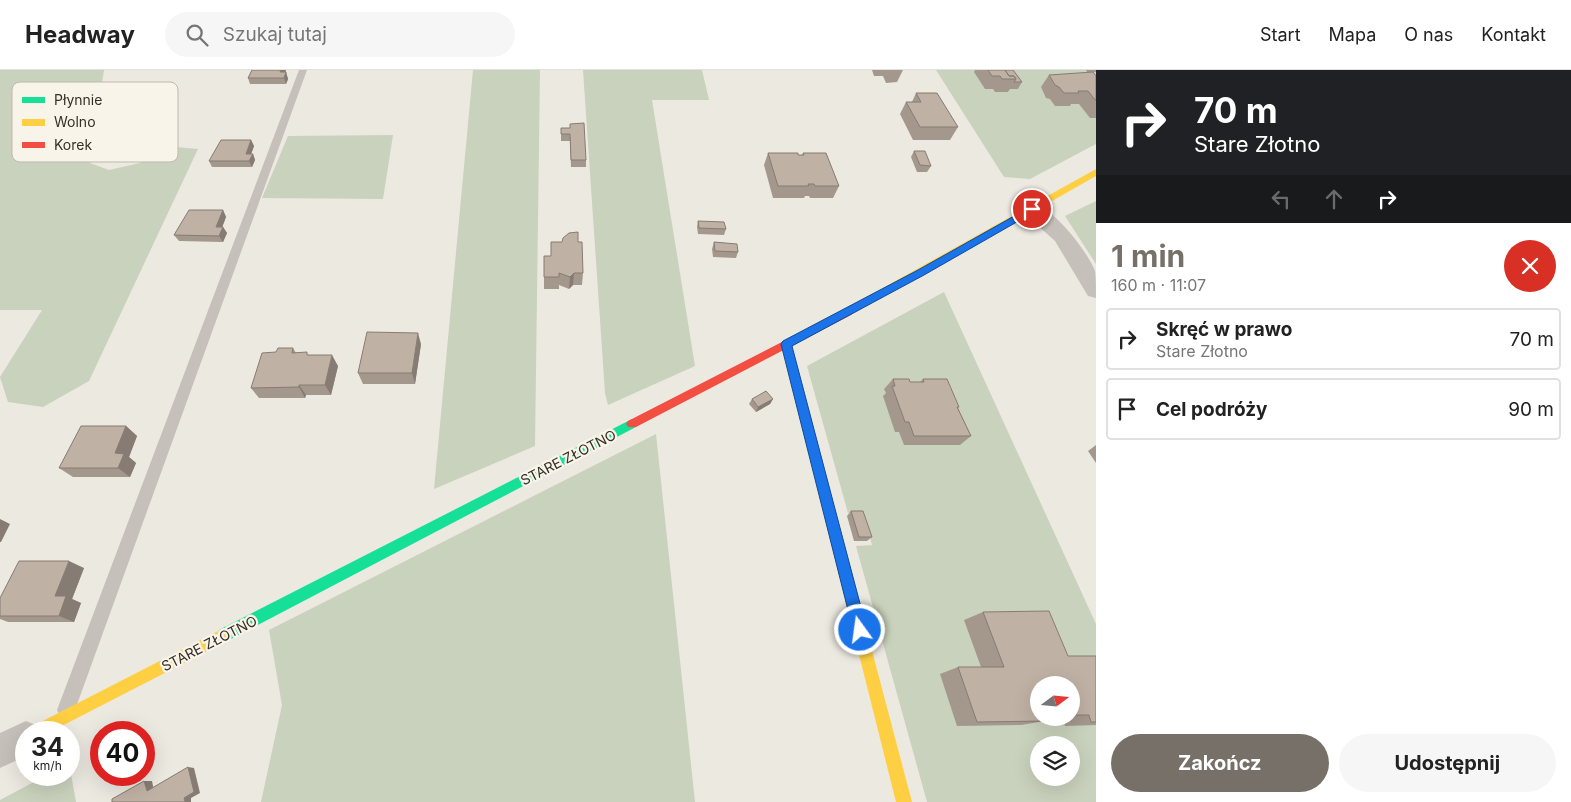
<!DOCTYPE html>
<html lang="pl">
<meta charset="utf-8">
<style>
:root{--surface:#fff;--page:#f6f6f6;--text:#222;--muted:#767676;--line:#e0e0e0;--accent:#767069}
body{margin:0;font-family:Inter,sans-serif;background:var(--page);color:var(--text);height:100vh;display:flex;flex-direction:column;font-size:19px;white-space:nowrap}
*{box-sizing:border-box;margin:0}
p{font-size:16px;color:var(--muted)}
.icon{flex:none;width:28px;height:28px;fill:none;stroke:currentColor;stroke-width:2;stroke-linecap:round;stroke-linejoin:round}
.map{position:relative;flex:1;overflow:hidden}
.details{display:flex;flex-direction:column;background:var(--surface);width:475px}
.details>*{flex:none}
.top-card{background:#202124;color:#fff;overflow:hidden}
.needle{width:32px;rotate:74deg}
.fabs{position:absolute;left:1030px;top:606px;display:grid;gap:10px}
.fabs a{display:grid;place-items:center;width:50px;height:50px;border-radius:50%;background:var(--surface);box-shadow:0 5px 20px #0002;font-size:25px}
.speed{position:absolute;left:15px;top:651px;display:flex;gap:10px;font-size:25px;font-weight:700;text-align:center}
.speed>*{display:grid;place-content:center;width:65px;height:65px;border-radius:50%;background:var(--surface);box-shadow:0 5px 20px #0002;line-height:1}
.speed small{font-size:12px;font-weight:400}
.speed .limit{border:8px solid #d22;background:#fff;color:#111}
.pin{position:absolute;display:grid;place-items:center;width:42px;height:42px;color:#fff;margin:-21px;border:2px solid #fff;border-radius:50%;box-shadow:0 1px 5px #0007}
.me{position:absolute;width:55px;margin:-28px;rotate:346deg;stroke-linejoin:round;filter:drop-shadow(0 0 4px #0008)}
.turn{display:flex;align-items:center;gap:18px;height:105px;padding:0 15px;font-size:22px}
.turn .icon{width:65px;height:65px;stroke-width:2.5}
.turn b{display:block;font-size:35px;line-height:42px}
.lanes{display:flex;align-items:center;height:48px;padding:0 15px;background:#0003;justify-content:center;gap:25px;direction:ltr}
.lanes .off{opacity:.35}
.round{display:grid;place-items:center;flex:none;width:52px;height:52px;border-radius:26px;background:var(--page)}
.summary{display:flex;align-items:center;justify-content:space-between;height:85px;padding:0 15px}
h1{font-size:30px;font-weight:700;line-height:38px;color:var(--accent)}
.cta{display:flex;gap:10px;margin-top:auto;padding:10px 15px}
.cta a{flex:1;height:58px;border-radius:30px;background:var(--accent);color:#fff;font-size:20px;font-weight:700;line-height:58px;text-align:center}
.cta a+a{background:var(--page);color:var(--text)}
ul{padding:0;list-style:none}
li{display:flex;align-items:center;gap:15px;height:62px;margin:0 10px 8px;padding:0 5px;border:2px solid var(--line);border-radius:5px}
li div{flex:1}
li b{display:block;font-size:19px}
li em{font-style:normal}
header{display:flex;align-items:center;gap:30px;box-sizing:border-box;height:70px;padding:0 25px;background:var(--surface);border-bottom:1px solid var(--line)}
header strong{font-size:24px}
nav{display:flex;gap:28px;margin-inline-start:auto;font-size:18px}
.search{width:350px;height:45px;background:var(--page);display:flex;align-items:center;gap:12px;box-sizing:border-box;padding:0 18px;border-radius:28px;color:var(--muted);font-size:19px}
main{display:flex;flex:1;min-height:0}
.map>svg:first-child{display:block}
</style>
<header>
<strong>Headway</strong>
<div class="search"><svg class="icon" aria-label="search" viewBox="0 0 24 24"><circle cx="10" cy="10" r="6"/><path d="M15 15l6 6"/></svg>Szukaj tutaj</div>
<nav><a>Start</a><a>Mapa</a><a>O nas</a><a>Kontakt</a></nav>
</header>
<main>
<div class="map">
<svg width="1096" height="732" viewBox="0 0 1096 732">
<rect width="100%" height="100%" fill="#ece9e1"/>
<path fill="#c9d2bc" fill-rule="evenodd" d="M0,0H104L94,64L83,84L90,93L109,100L140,93L175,77L198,79L89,311L43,337L8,332L0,307L42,240H0Z
M473,0H540L535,376L434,419Z
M583,0H702L709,30H652L695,296L608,335L605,323Z
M936,0H1096V74L1030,109L1004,107Z
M393,65L383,129L262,128L288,66Z
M1096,131V194L1065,146Z
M944,222L1096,554V732H927L856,476L872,475L863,443H848L807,296ZM1039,615H1071V648H1039ZM1039,675H1071V708H1039Z
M656,364L695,732H261L282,635L269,560Z
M69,693L76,732H0V730L47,705H69Z"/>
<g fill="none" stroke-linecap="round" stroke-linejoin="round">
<path fill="#c5c1ba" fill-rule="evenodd" d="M299,0H307L75,640L72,646L66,649L60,646L57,640Z"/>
<path fill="#c5c1ba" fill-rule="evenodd" d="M1032,132C1053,138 1087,180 1095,201C1096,208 1096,220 1096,228L1088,226L1055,171L1025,144L1022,139L1025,134Z
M26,651L38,656L41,662H26V686L0,698V663Z"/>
<path fill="#16e098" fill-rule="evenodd" d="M632,349L636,351L638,354L636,357L229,570L224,572L219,570L217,565L219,560Z"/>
<path fill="#ffcf43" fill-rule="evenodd" d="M1096,99V106L851,245H845L843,242L845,239Z
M786,270L791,274L912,732H896L781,274Z
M224,558L229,560L231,565L229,570L50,662H29L31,657Z"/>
<path fill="#f24e42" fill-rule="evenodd" d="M848,238L853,242L851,245L636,357H628L626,354L628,351Z"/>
</g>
<path fill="#a4988d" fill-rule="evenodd" d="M252,0H286L285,2H286L288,9L286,14H250L248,8Z
M872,0H903L897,12L886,13L883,6H874Z
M975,0H1013L1022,12L1018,19H1010L1008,22H995L993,19H985L974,2Z
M1086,0H1096V2H1087Z
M1049,5L1096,6V48H1090L1079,34H1071L1070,36H1055L1050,29L1046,28L1041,17Z
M916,23L958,57L950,70H913L900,44L906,32H912Z
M561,58H570L586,90V97H571L570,71H561Z
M251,70L254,76L251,84H253L255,90L252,97H212L209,91Z
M914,81L931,96L927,102H917L911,87Z
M768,83L798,85H802L803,83L839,116L833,128H810L809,126H805L804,128H773L764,95Z
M223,140L226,147L222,157H223L227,163L223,172L179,171L174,165Z
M698,151L726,159L724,165L698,164L697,157Z
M578,172L583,203L582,215H573L569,219L559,215V219H544V186H551Z
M714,172L738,182L736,188L713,187L712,179Z
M421,274L415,314H363L358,303Z
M293,278L296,283L309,285L338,296L331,325H306L305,328H259L251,318L276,282Z
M893,309L910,312H920L923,309L959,337L958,338L971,366L960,375H904L899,362H895L883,326L886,323L884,319Z
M752,329H773L770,334L756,342L749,334Z
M126,356L137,366L129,387L136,393L130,407H73L59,398Z
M1096,375V393L1088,381Z
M851,441L872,467L867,471H854L847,446Z
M84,498L72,529L81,533L74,552H8L0,549V528Z
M983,542L1068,586H1096V655L1065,656L1063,649H1044L1045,651L1021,655L957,656L940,604L958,597H981L964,550ZM1071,615V648H1039Z"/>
<path fill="#867c73" d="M281,0H286L283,9L280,2Z
M286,2L288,9L286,14L284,8Z
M251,70L254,76L249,90L246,84Z
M253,84L255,90L252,97L249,91Z
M223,140L226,147L220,163L216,157Z
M223,157L227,163L223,172L219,166Z
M574,203L573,215L569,219L570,207Z
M418,263L421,274L415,314L412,303Z
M332,285L338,296L331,325L325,315Z
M299,315L306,325L305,328L299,317Z
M773,329L770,334L756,342L758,337Z
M126,356L137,366L129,387L136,393L130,407L118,398L115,383Z
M0,449L10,454L1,472H0Z
M69,491L84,498L72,529L81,533L74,552L59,546L55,526Z
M188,697L194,698L200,723L191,728V732H185L184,728Z
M144,711H152L154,721H147Z"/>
<path fill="#bfb1a4" stroke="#867c73" d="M252,0H281L280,2H286L284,8H248Z
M988,0H1005L1009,6H1014L1016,9H1002L1000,6H992Z
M1005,0H1013L1022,12H1014L1016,9L1014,6H1009Z
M1093,2L1096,6V31L1088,21H1078L1079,23H1064L1059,17L1055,15L1049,5Z
M916,23H937L958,57H920L906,32H921Z
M584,53L586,90H571L570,64H561V58H570V54Z
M221,70H251L246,84H253L249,91H209Z
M914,81H925L931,96L920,95Z
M768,83H798V85H804L803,83H826L839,116H815L814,114H808L809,116H778Z
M189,140H223L216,157H223L219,166L174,165Z
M698,151L724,152L726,159L699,158Z
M578,162V172H582L583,203H574L570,207L559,203V207H544V186H551V172H562L563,168L569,163Z
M714,172L737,174L738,182L715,181Z
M367,262L418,263L412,303H358Z
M278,278H293L292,283L307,282V285H332L325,315H299V317L251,318L262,283L276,282Z
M893,309H909L910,312H924L923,309H947L959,337H957L971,366H914L909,352H905L892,316H895Z
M766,321L773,329L758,337L752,329Z
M81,356H126L115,383L124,384L118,398H59Z
M851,441H863L872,467H859Z
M19,491H69L55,526H66L59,546H0V528Z
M1049,541L1068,586H1096V652H1091L1089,645H1071V615H1039V648H1044L1045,651L977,652L958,597H1004L983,542Z
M188,697L194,722L184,728L185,732H112V729L144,711L147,721Z"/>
<path fill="#1a73e8" stroke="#114b97" d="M1032,136L1037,139L1036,141L924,205L792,276L867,560L865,565L860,567L855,565L853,560L781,274L783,271L918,200Z"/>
<g text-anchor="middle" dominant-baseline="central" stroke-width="4.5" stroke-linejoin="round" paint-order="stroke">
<g font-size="14" fill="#362f29" stroke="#f8f4e9">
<text transform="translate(568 387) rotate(-27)">STARE ZŁOTNO</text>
<text transform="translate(209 573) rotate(-27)">STARE ZŁOTNO</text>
</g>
</g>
<rect x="12" y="12" width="166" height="80" rx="8" fill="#f8f4e9" stroke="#beb9af" stroke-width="1"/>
<rect x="22" y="27" width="23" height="6" fill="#16e098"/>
<rect x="22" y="49" width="23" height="7" fill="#ffcf43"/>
<rect x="22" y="72" width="23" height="6" fill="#f24e42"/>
<g font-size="14" fill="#362f29">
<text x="54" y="35">Płynnie</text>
<text x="54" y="57">Wolno</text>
<text x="54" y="80">Korek</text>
</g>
</svg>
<div class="fabs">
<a><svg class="needle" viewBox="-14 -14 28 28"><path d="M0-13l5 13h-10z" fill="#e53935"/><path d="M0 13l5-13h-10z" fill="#767676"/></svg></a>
<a><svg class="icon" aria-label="layers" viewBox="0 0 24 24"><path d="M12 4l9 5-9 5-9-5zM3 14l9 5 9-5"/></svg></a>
</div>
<div class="speed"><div>34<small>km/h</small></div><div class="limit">40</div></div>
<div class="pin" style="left:1032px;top:139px;background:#d93025"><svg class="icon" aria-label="arrive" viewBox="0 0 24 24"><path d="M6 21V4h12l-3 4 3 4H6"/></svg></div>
<svg class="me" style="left:860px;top:560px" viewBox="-20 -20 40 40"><circle r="17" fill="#1a73e8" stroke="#fff" stroke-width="3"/><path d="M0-11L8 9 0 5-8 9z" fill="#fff"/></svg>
</div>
<section class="details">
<div class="top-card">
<div class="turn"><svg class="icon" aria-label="right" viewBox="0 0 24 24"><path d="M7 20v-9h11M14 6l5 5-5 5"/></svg><div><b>70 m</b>Stare Złotno</div></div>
<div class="lanes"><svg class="icon off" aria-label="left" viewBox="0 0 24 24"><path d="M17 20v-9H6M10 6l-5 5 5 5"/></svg><svg class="icon off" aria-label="ahead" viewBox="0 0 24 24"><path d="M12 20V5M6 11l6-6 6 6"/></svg><svg class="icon" aria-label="right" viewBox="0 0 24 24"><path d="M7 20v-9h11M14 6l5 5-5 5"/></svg></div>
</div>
<div class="summary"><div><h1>1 min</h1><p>160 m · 11:07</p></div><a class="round" style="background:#d93025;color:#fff"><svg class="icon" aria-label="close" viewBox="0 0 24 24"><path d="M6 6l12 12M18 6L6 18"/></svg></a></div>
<ul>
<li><svg class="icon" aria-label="right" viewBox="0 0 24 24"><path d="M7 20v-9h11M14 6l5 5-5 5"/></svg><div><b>Skręć w prawo</b><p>Stare Złotno</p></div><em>70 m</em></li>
<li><svg class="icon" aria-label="arrive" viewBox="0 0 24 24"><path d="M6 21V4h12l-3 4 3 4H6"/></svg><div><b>Cel podróży</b></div><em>90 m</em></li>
</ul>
<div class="cta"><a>Zakończ</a><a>Udostępnij</a></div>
</section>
</main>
